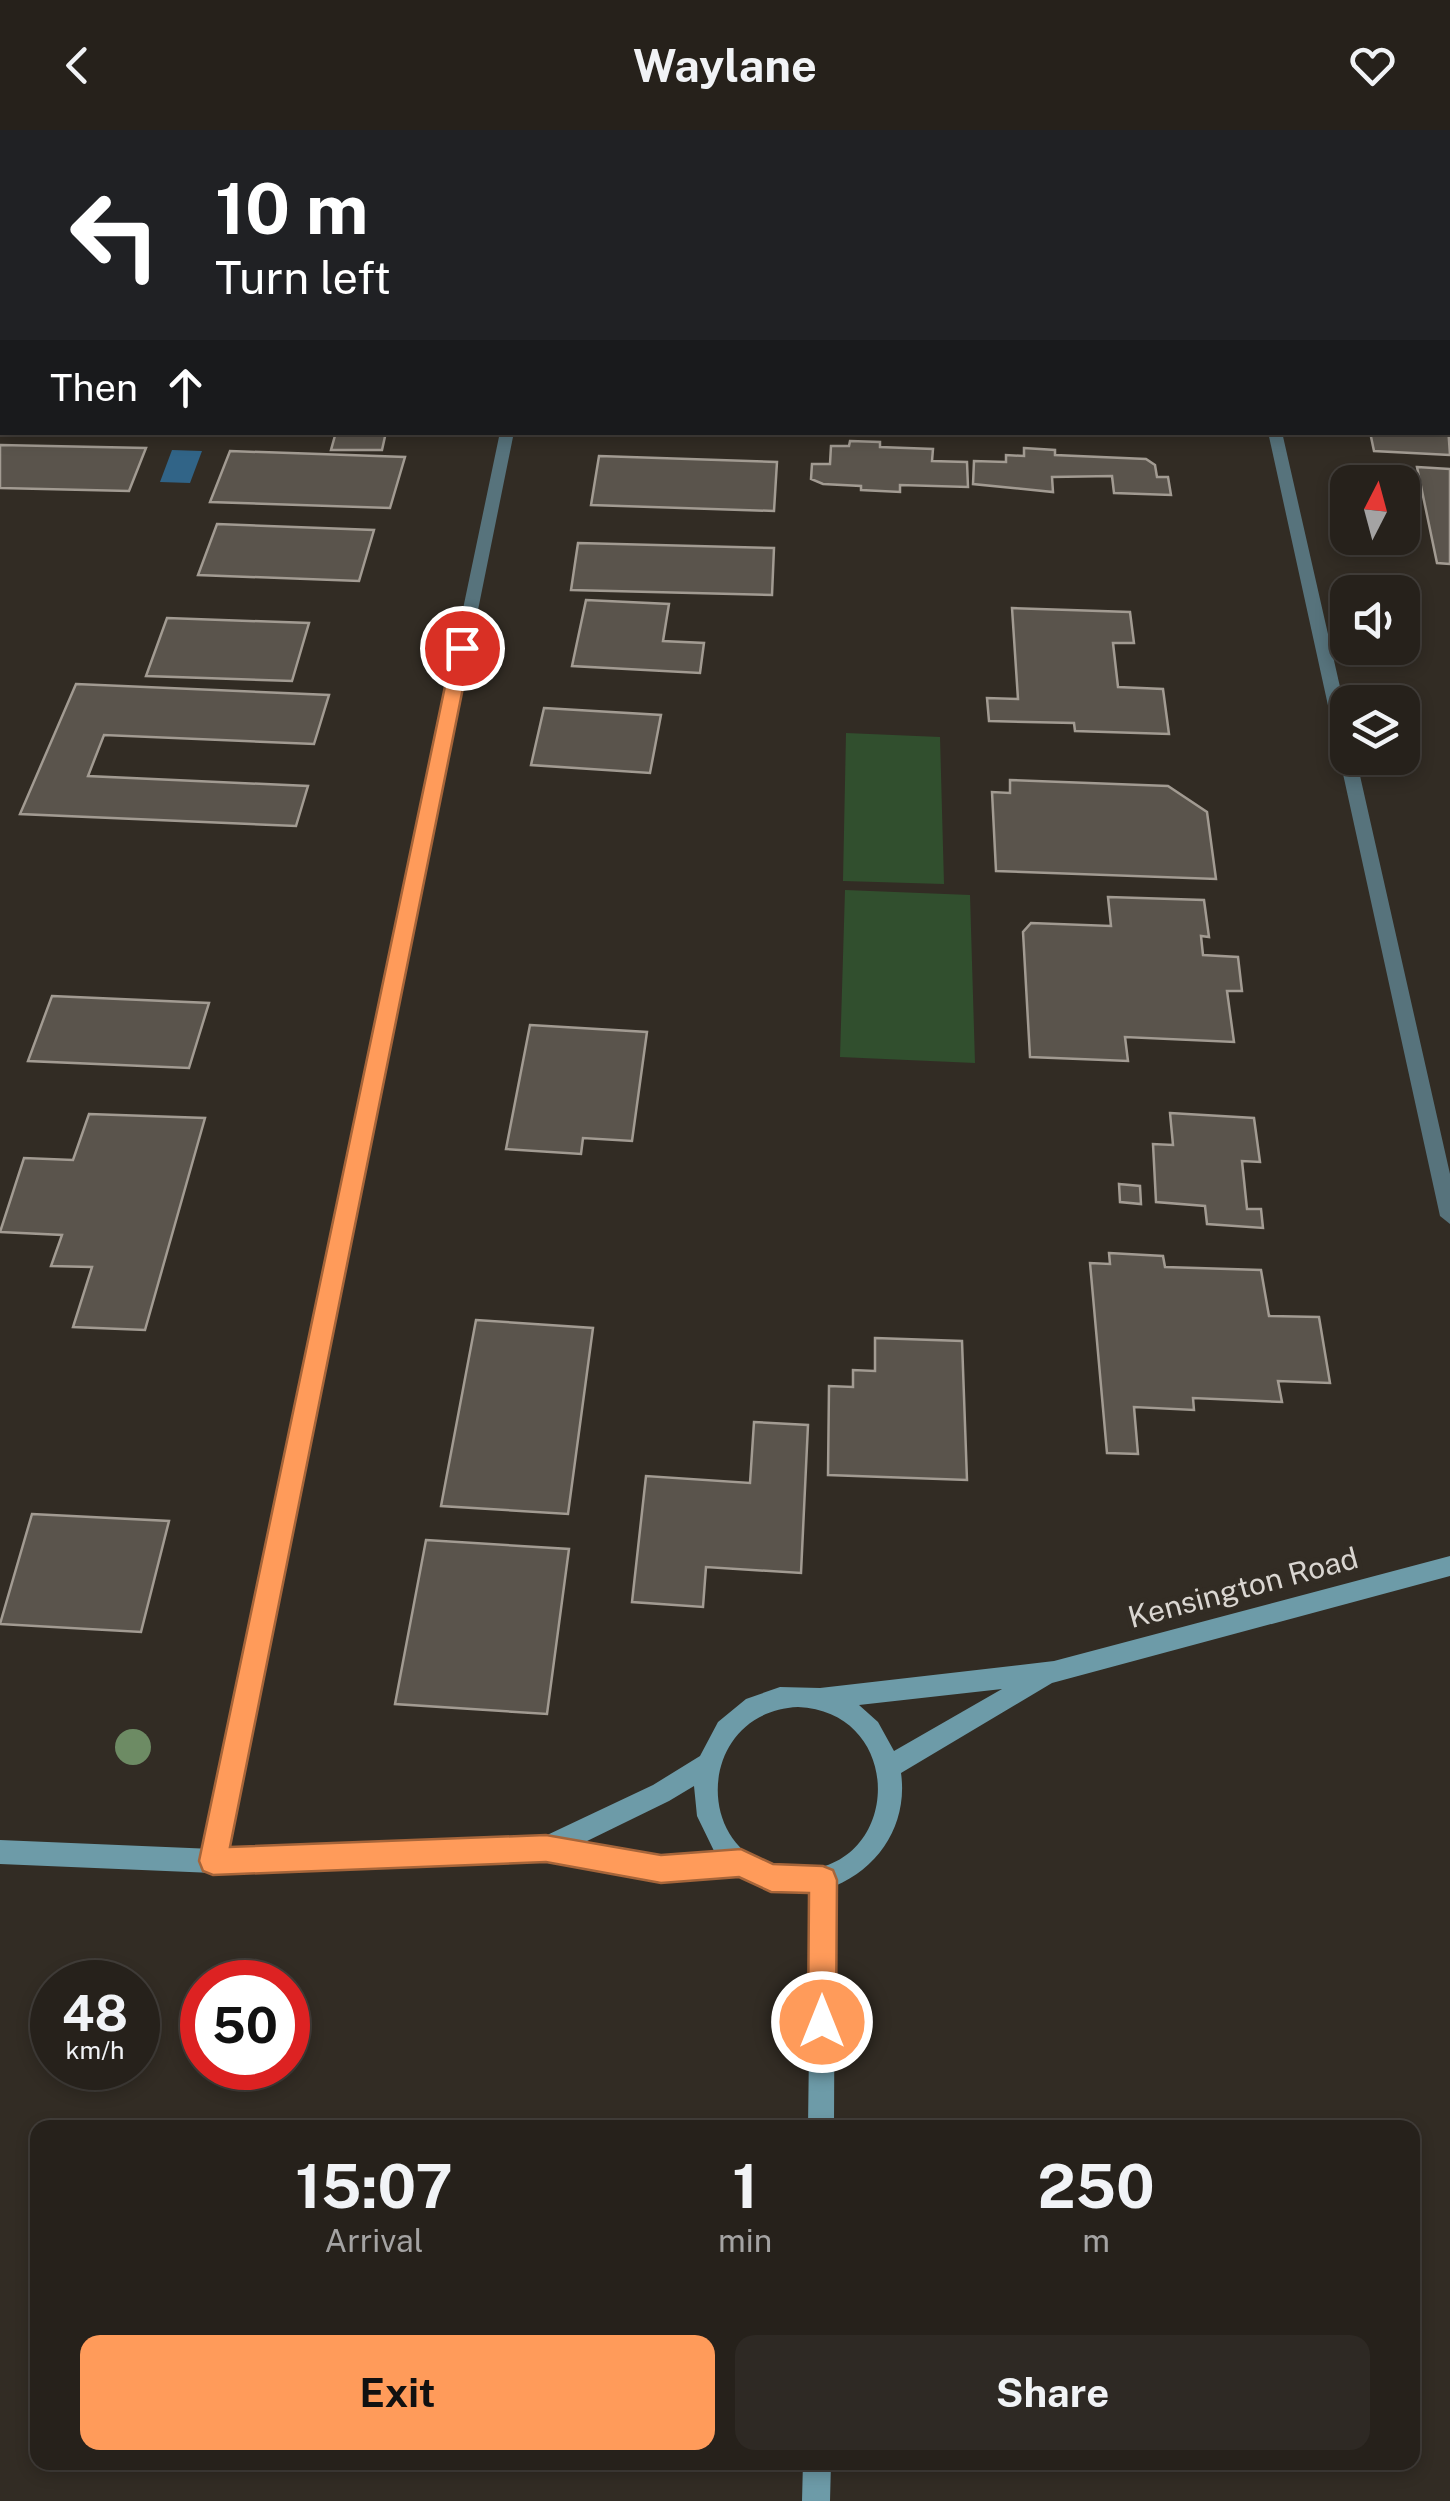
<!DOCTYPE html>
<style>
:root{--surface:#26211b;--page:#2e2924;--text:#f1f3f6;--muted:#a4a3a3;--line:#423e3a;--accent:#ff9b5a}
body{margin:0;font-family:"Public Sans",sans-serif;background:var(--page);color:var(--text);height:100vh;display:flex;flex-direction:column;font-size:38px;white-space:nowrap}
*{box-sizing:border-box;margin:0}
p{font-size:32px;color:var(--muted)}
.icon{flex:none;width:55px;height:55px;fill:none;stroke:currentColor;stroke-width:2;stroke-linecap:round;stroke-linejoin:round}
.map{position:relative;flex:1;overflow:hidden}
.sheet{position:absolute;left:30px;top:1990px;width:1390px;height:350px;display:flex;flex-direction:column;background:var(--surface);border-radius:20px;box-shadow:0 5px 15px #0003,0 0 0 2px var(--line)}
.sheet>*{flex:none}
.hud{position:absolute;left:0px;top:0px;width:1450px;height:305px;box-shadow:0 5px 15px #0003,0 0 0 2px var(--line);background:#202124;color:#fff;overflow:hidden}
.needle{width:65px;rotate:6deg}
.buttons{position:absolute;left:1330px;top:335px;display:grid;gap:20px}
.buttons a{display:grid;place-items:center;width:90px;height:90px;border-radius:20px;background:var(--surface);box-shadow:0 5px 15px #0003,0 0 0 2px var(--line);font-size:50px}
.speed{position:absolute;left:30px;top:1830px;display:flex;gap:20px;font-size:50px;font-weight:700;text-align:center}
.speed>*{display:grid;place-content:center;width:130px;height:130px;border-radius:50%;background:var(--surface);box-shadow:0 5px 15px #0003,0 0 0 2px var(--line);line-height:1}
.speed small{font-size:25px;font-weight:400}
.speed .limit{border:15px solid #d22;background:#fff;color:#111}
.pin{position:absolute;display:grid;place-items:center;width:85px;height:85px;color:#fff;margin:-42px;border:5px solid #fff;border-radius:50%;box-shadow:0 2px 10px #0007}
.me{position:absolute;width:110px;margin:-55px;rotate:0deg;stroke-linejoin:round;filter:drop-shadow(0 0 8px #0008)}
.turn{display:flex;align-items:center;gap:35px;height:210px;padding:0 50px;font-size:45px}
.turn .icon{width:130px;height:130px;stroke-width:2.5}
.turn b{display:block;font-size:70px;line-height:85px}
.then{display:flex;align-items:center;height:95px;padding:0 50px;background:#0003;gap:20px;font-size:38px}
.eta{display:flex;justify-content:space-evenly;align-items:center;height:170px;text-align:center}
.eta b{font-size:60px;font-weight:700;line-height:70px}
.button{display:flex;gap:20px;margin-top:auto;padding:20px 50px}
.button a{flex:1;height:115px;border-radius:20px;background:var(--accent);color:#111;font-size:40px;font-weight:700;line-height:115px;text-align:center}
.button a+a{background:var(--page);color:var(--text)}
header{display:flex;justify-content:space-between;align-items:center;height:130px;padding:0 50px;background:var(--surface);font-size:45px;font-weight:700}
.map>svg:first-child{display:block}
</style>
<header><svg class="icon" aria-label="back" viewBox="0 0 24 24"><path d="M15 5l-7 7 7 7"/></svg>Waylane<svg class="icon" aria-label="heart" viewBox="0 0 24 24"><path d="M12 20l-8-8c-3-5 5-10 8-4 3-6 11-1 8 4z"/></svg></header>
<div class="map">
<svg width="1450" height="2371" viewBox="0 0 1450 2371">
<rect width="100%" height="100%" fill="#322c24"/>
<path fill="#314f2e" d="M846,603L940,607L944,754L843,751Z
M845,760L970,765L975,933L840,927Z"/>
<path fill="#316487" d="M172,320L202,321L190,353L160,352Z"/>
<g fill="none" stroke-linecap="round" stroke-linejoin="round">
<path fill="#316487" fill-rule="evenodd" d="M1448,252H1450V258H1448Z"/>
</g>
<path fill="#5a544c" stroke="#a29b92" stroke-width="2.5" d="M641,0H788V2Z
M973,0H1097V2H973Z
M1448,296L1450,325L1374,321L1370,302H1448Z
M336,302H386L382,320H331Z
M850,311L880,312V317L933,319L932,331L967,332L968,357L900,355V362L861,360V356L823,354L811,349L812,334H830L831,316H849Z
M0,315L146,318L129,361L0,358Z
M1024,318L1055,320V325L1146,329L1155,335L1157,347H1168L1171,365L1114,363L1112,346L1052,347L1053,362L973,354L974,331L1006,332V325L1024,326Z
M230,321L405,327L390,378L210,372Z
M599,326L777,332L774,381L591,375Z
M1417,337L1450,339V434L1437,433Z
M217,394L374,400L359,451L198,445Z
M578,413L774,418L772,465L571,460Z
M586,470L669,474L663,511L704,513L700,543L572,536Z
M1012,478L1130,482L1134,513H1113L1118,557L1163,559L1169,604L1075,601L1074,593L989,591L987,568L1018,569Z
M167,488L309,493L292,551L146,546Z
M76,554L329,565L314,614L104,605L88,646L308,656L296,696L20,684Z
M544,578L661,585L650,643L531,635Z
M1010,650L1168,656L1207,682L1216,749L996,741L992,662L1010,663Z
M1108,767L1204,770L1209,807L1201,806L1203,825L1238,827L1242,861H1227L1234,912L1125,907L1128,931L1030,927L1023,802L1031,793L1111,796Z
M52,866L209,873L189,938L28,931Z
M530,895L647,902L632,1011L583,1008L581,1024L506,1019Z
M1170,983L1254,988L1260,1032L1242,1031L1247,1079H1261L1263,1098L1207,1094L1205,1076L1156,1072L1153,1014L1173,1015Z
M89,984L205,988L145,1200L73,1197L92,1137L51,1136L62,1105L0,1102L24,1028L73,1030Z
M1119,1054L1140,1056L1141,1074L1120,1072Z
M1109,1123L1163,1126L1165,1137L1261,1140L1269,1186L1319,1187L1330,1253L1278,1251L1282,1272L1193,1268L1194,1280L1134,1277L1138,1324L1107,1323L1090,1133L1110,1134Z
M476,1190L593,1198L568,1384L441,1376Z
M875,1208L962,1211L967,1350L828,1345L829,1256L853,1257V1240L875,1241Z
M754,1292L808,1295L801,1443L706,1437L703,1477L632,1472L646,1346L750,1353Z
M32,1384L169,1391L141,1502L0,1494Z
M426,1410L569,1419L547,1584L395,1574Z"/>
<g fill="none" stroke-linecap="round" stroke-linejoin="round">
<path fill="#57737c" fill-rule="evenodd" d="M559,0H571V2H560Z
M1200,0H1212V2H1201Z
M0,32H2V38H0Z
M500,302H514L225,1731L222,1740L213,1743L204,1740L201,1731Z
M1268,302H1282L1348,592V628H1356L1450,1044V1094L1440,1086Z"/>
<path fill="#6d9ba8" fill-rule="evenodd" d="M1450,1426V1446L1052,1553L901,1643C908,1692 881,1737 835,1756L834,1998H808L811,1763L780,1762L739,1745L661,1751L546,1730L213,1743L0,1734V1710L213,1719L545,1706L653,1655L700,1626L718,1592L746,1569L780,1557L820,1558L1054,1531ZM1002,1559L894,1621L878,1592L859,1575ZM798,1577C908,1582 902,1743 795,1740C691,1736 692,1582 798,1577ZM694,1656L697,1686L715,1723L661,1727L583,1713L669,1671Z
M803,2332H831L830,2371H802Z"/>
</g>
<circle fill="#6d8b64" cx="133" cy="1617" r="18"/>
<path fill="#ff9b5a" stroke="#a6653a" stroke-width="2.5" d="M462,513L471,518L230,1717L546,1705L661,1725L741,1719L773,1734L823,1736L833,1740L837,1750L836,1892L832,1902L822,1906L812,1902L808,1892L809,1763L771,1762L739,1747L661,1753L546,1732L213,1745L203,1741L199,1731L453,518Z"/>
<g text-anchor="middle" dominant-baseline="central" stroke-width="10" stroke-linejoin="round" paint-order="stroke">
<g font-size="30" fill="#dad6d1" stroke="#322c24">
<text transform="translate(1243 1457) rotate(-15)">Kensington Road</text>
</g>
</g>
</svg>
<div class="buttons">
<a><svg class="needle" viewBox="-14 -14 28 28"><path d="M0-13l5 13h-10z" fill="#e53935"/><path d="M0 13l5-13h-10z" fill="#a4a3a3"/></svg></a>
<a><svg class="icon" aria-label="sound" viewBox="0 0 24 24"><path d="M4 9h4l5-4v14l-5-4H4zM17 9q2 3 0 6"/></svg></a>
<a><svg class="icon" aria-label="layers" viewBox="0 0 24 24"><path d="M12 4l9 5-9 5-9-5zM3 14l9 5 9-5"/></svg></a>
</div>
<div class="speed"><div>48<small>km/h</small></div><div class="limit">50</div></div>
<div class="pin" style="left:462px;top:518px;background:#d93025"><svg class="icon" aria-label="arrive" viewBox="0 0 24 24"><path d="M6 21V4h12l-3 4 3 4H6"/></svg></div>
<svg class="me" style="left:822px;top:1892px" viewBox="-20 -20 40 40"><circle r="17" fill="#ff9b5a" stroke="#fff" stroke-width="3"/><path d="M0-11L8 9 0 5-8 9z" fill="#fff"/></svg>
<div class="hud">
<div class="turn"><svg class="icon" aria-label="left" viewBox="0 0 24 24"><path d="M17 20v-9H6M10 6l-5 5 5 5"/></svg><div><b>10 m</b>Turn left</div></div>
<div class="then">Then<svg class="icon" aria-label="ahead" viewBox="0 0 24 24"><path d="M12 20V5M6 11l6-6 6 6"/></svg></div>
</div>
<section class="sheet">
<div class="eta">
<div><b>15:07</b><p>Arrival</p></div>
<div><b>1</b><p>min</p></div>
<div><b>250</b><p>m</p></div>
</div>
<div class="button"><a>Exit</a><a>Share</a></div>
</section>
</div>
